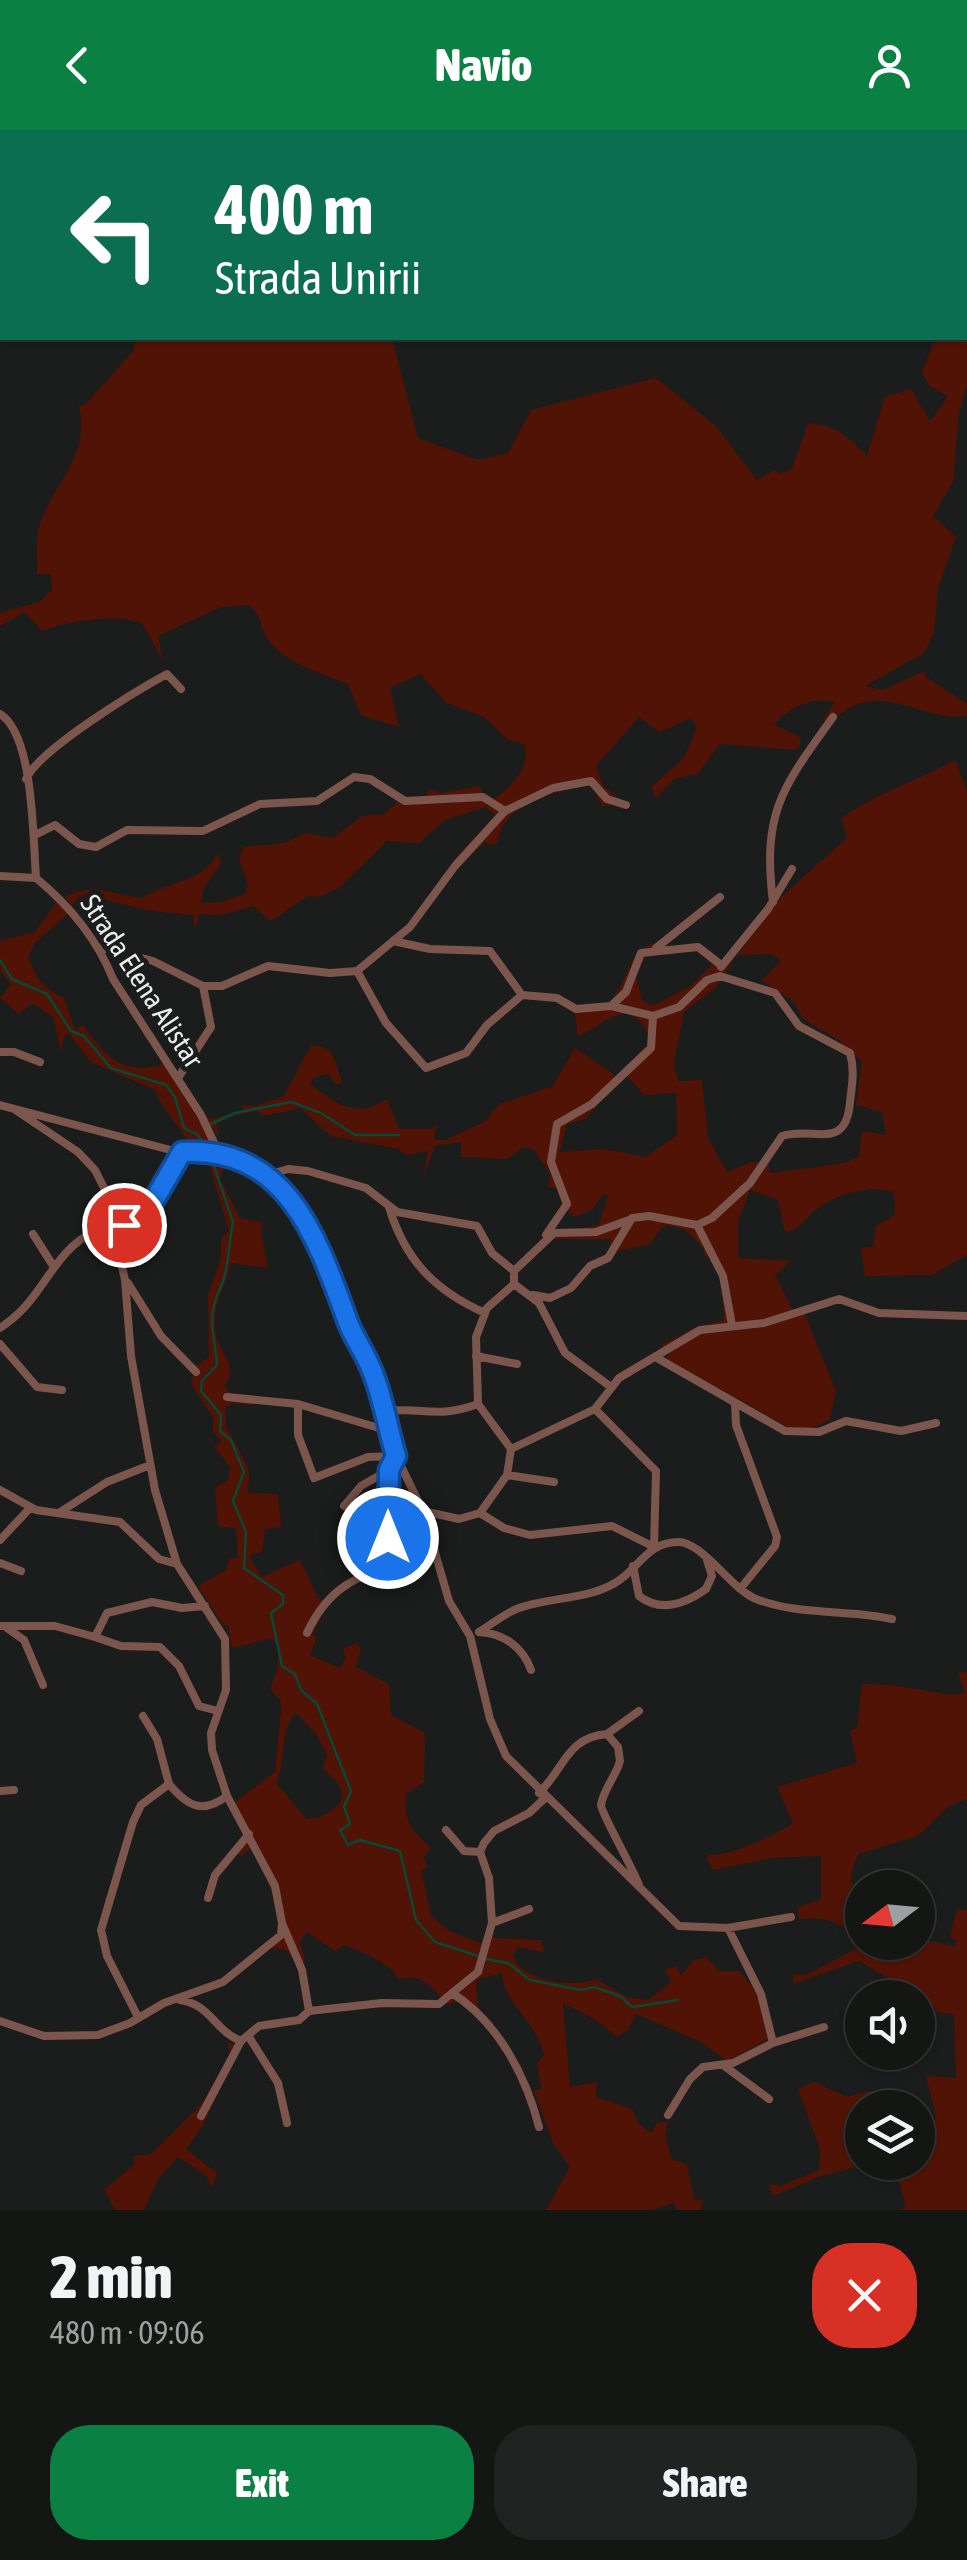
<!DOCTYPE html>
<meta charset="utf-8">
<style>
:root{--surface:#141614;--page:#212322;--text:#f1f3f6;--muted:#9d9fa0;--line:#333534;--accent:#0b8043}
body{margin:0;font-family:"Asap Condensed",sans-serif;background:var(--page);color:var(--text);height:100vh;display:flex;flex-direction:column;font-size:38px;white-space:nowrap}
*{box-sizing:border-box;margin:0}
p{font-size:32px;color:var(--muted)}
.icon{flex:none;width:55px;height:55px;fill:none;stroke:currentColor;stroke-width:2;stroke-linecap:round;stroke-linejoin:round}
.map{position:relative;height:2080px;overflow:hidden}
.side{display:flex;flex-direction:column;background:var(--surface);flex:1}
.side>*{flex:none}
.guide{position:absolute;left:0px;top:0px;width:968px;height:210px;box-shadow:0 2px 8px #0004,0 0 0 2px var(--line);background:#0b6e4f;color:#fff;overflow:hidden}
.needle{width:65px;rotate:254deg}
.buttons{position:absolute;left:845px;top:1740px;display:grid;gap:20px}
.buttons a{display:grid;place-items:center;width:90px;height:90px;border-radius:50%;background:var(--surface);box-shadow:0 2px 8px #0004,0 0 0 2px var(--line);font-size:50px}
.pin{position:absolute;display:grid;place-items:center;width:85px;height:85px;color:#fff;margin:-42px;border:5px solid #fff;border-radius:50%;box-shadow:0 2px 10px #0007}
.me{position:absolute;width:110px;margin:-55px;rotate:0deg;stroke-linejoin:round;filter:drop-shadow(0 0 8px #0008)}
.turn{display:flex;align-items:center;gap:35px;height:210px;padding:0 50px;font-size:45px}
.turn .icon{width:130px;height:130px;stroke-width:2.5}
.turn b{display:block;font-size:70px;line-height:85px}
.round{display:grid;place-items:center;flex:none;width:105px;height:105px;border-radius:40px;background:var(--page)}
.headline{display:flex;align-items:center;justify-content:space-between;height:170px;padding:0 50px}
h1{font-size:60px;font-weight:800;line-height:75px}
.primary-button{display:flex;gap:20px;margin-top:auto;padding:20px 50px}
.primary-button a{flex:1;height:115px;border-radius:40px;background:var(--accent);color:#fff;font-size:40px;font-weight:800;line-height:115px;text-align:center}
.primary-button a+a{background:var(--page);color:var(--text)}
header{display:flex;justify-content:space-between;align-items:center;height:130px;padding:0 50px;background:var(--accent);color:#fff;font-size:45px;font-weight:800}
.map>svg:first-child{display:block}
</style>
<header><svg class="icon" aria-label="back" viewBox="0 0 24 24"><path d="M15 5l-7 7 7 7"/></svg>Navio<svg class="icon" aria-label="person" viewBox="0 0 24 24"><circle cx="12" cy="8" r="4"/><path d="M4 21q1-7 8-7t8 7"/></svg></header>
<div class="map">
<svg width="967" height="2080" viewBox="0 0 967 2080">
<rect width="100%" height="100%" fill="#1a1d1b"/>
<path fill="#511306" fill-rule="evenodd" d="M967,182V254L959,284L953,352L933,386L956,407L938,458L934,503L924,523L865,556L882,560L925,541L926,547L967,574V586C915,592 876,543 829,595L823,590L835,572C814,566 787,578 774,595L799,606L801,614L795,620L720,614L697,644L674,649L656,668L651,657L684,628L697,597L691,588L660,602L639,587L596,636L603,656L617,667L616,675L602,676L591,655C558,661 501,672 498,712L492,715L485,712L459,737L454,730L495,685L486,677L445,690L419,713L387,711L339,758L319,767L308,766L271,791L253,776L221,785L199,784L195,799L193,785L151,781L84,765L72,775L65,767C96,751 110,765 143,768C169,750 202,754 218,723L221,734L204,758L201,773L221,772L245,764L248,755L239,729L243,717L285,713L306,703L333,708L362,686L384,684L402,668L426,667L429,659L441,663L480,656L487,676C505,659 533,642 524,614L507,609L484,587L447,573L420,544L390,558L399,597L361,585L348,554C321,543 286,534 268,510C259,497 263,486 249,475L221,477L158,506L163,531L142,493C115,484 69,490 42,501L25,482L0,496V483L39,472L52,460L51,444H37C38,430 35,411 39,397C53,354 91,325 79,276L86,274L134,220V208H392L418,308L478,330L508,323L531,280L656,248L715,295L757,350L775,340L781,344L792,339L808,293C838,296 847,306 867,326L885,267L911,259L930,291L948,267L930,256L922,243L933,213L931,208H965Z
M955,630L967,661V1125L932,1145L865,1146L861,1118L873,1117L876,1096L895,1085L894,1063C872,1053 835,1065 817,1079C804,1089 802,1098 785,1103L778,1070L750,1060L738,1092V1128L791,1131L775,1145L793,1181L802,1178L836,1261L830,1289L812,1299L790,1298L666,1229L669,1223L661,1215L692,1199L724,1190L722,1152L711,1128L703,1125L704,1119C691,1105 682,1092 661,1098L650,1114L618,1121L611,1128L610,1109H549L599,1094L608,1066L603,1064L593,1079L575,1087L562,1076L557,1059L548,1057L551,1044L533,1019L524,1017L507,1029L461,1027V1012L435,1016L423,1048L428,1021L406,1025L398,1019L331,1006L300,978L266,986L256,981L228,987L216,995L220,1009L202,985L214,989L243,980L242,975L256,976L284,966L311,915C334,917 334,927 342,952L337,955L328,944L314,947L310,955C338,973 353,990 387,969L399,999H432L437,993L434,1010H445L484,992L500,974L553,956L575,918L612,943L617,953L585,989L567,994L560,1022L604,1019L646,1027L677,1005L676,963L644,965L627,946L621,951L616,946L648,914C649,904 647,898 639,891C620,871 597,900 578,906L574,875L605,876C630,855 623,829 652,813L659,822L646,826L636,846L643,872L655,875L689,857L713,834L706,825L711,821L723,831L737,825L780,768L847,708L841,688C877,663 917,651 955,630ZM772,824L781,831L762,850L794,872L803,889L839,910L862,932L856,975L882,982L886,1005L862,1001L859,1026L845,1033L770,1043L768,1032H751L727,1042L708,1008L702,950L678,951L674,933L684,882L717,856L736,825Z
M59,769L69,783L35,813L28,827C38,851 44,859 64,868L75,900L83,895C105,926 124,947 164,934L208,1005L209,1015L192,1018C183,999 161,979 155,960L91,932L70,905L65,904L61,922L53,887L32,873L19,884L0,868L11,854L0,840V811L35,802Z
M208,1030H225L220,1049L240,1088L263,1093L261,1103L268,1138L231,1133C225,1160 211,1174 216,1205C219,1222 240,1236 224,1257L233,1265L253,1269L251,1275L232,1273L225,1278L226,1296L249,1339L248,1363L278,1364L281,1397L265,1399L262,1422L251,1424L250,1429L262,1447L300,1430L318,1468L328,1473L313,1504L317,1507L310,1525L340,1538L346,1528L343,1519L356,1513L361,1518L356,1537L389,1554L391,1585L425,1603L424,1652L406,1664C404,1691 410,1700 431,1717L424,1727L427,1737L421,1741L431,1785L449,1801L481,1813L487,1800L495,1808L541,1810L544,1822L517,1817L513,1826C520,1850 573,1859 596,1849L627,1867L648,1870L671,1852L665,1839L676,1836L681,1845L693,1831L706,1827L719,1841H740L759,1867L768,1909L727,1931L701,1912L636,1884L628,1900L617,1907L598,1891L563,1873L570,1957L597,1952L596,1967L632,1979L639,1994L651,2003L657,1993L667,1992L665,2005L672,2029L687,2034L694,2069L703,2070L701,2080H678L673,2073L652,2080H546L570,2037L553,2013L534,1961L541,1958L537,1933L544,1925C538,1893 501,1870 502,1843L476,1850L478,1880L460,1870L449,1874C433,1862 425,1842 399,1849C389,1832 365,1823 344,1815L335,1821L307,1802L300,1811L305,1832L298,1835L285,1819L270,1818L279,1801L277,1776L253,1716L241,1726L234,1721L245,1706L230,1676L275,1642L281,1582V1571L270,1559C277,1542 284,1524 272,1508L232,1518L228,1495H223L198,1456L226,1440L230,1428H238L236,1399L218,1396L215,1358L228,1350L230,1337L214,1317L222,1311L213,1302V1287L191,1254L196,1236L209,1227L208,1165L221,1128V1108L229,1101ZM296,1583L317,1605L327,1625L323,1638C328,1644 337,1651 340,1657C350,1678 316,1690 307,1689L276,1653C287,1631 279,1599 296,1583Z
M967,1542V1669L949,1676L919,1705L859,1724C845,1750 853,1757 862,1778C866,1786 862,1804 862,1812H918L920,1808L955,1817L957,1811L950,1807L957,1779L967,1780V2080H899L906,2077L899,2051L877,2033L920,2030L936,1986L926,1946L956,1948L954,1884L938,1883L932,1874L859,1831L793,1854L794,1844L806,1845L856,1819L857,1810C842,1791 823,1786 799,1789L798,1777L821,1769V1726L773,1728L713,1740L707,1729L708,1724C729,1728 775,1705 793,1693L777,1657L857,1633L850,1601L857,1598L862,1554L892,1555L953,1565L965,1562L958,1543Z
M227,1911L239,1919L202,1997L186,2019L218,2044L211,2057L207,2046L178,2027L158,2049L144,2080H115L104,2060L134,2035V2026L151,2024L201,1975L230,1924Z
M814,1952L847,1967L870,1961L880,1966L877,1977L862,1978V2032L870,2033L818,2047L774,2066L768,2054L780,2056L819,2040L820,2019L798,1959Z"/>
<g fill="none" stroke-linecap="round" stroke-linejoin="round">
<path stroke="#064a36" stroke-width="2.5" d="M0,830L12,849L47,864L71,901L84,906L111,938L166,955L175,967L184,998L198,1005L207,1020
M211,994L235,983L291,972L321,983L355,1005H399
M211,1027L233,1092C230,1108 229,1123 226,1140C223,1156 213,1169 212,1187C212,1204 216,1218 217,1235L202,1251L201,1261L221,1285L220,1301L231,1310L244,1342L233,1371L246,1402L244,1438L283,1465V1474L271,1483L282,1536L295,1544L301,1560L317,1574L351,1661L344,1677L350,1694L340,1700L348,1715L360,1710L400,1721L416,1790L435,1812L478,1826
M485,1829L508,1833L530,1850L581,1860L594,1857L620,1866L632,1877L678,1870"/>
<path stroke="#7c564d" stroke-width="8" d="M11,0L12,2
M0,184L2,182
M0,584C34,605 33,710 36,748C70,776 97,809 113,849L201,985L218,1021
M26,649C39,620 134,562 167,544L181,559
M35,705L55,695L79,714L96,717L127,700L203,701L260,674L317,671L354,647L370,649L405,671L483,667L505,681
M0,746L36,748
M773,772C762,682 782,658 833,587
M393,811L430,819L490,821L522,865L557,868L576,879L611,876L653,886L679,877L707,850L720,846L775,863L799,896L850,923C855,940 852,955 850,972C846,1022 814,996 782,1006L750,1053L712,1088L697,1095L649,1086L632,1088L608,1128L590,1136L571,1158L550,1168L533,1165
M100,817L153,831L203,856H222L268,836L330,843L357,841L410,797L455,736L505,681L553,658L591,651L607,669L626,675
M656,818L720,767
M721,837L768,779L792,739
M357,841L386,893L426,938L466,923L487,895L522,865
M611,876L626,862L641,823L698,817L721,835
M0,922H14L40,932
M178,948L211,897L203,856
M0,975L182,1023
M14,979L78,1022L95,1040L105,1060L125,1150L131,1226L155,1360L177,1434
M268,1045L288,1039L308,1041L366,1058L397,1082L477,1096L492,1123L514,1141L554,1103L596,1102L629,1090
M389,1077C405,1130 435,1161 485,1183
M697,1095L723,1146L732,1195
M114,1098C150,1088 164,1052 182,1023L230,1024L268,1045L317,1111L371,1237L396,1326L423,1381L449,1471L470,1506L490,1589L506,1626L679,1796L728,1798L791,1787
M33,1104L52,1134
M546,1105L567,1074L551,1032L557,994L592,974L651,918L653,886
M128,1153L161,1206L196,1242
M514,1154L539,1173L565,1223L611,1257
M0,1198C52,1164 48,1115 113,1093
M0,1214L37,1257L62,1260
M476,1226L517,1234
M657,1228L785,1301L819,1302L846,1291L901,1301L936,1293
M227,1267L298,1274V1305L314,1348L368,1327L396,1326L389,1340L391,1438
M298,1274L389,1301
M735,1274L736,1295L777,1407L775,1416L740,1459
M595,1279L619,1248L700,1200L764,1193L839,1169L879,1183L967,1186
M385,1281C425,1277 436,1289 478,1274
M511,1319L595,1279L656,1341L654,1417
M511,1319L478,1274L476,1207L487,1178L514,1154V1141
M507,1345L554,1352
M0,1360L36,1380L120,1392L159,1429L177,1434L225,1509L226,1560L211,1603L212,1620L227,1666L275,1756L282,1793L302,1840L309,1881
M344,1376L361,1356L389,1340
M423,1381L459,1389L480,1383
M60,1382L107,1352L150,1335
M480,1383L504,1398L530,1405L612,1396L654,1417
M480,1383L507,1345L511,1319
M0,1410L30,1378
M0,1433L21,1441
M633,1436L639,1466C661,1483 685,1474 706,1459L712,1446L707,1430
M205,1476L182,1478L152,1472L107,1483L95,1507L121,1516L160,1517L179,1536L199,1576L218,1581
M0,1496H55L95,1507
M7,1498L24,1510L43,1555
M479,1502C492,1494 505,1483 519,1478C550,1467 586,1470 615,1453C638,1440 646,1413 677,1412C701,1410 732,1460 756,1469C800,1486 848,1479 892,1489
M479,1502C503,1503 523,1517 531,1540
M307,1503C336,1441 377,1444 435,1421
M607,1604L639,1581
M169,1654C188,1677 203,1684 227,1666
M0,1661L14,1660
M539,1663C564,1639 567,1607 607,1604L618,1617L620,1631C616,1646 603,1660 601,1675C601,1683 633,1738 639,1755
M446,1700L464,1721L480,1722
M208,1768L215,1745L249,1704
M492,1793L529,1779
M728,1798L761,1864L773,1913
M452,1863L478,1842L492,1793L489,1748L480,1722L484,1713L494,1701L529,1683L545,1668
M180,1870C210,1874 215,1901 241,1911
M138,1887L107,1826L101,1800L133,1692L141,1675L169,1654L157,1609L143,1586
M0,1891L44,1906L98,1905L130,1893L164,1873L223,1852L281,1805L282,1793
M249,1907L278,1953L287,1993
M723,1935L769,1969
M668,1985L690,1949L703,1937L733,1933L773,1913L824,1897
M201,1986L241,1911L259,1896L299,1890L309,1881L382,1873L439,1874L452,1863C498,1892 526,1946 539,1997"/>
</g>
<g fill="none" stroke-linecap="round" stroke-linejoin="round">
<defs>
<path id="route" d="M124,1095L153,1072L182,1022C289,1016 318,1111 349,1195C355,1209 364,1222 370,1236C383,1265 387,1296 396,1326L389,1340L388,1408"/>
</defs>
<use href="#route" stroke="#114b97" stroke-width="25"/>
<use href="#route" stroke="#1a73e8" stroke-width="18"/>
</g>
<g text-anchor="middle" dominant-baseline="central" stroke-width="10" stroke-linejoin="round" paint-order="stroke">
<g font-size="28" fill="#eceeed" stroke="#1a1d1b">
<text transform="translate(142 851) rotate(57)">Strada Elena Alistar</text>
</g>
</g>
</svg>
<div class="buttons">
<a><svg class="needle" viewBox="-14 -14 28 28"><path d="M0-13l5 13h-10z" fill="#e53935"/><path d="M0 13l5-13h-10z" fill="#9d9fa0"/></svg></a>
<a><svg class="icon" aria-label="sound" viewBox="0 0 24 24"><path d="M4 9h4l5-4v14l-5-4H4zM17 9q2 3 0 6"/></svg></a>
<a><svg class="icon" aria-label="layers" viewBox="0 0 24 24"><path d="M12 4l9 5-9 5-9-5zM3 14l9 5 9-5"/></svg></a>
</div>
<div class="pin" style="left:124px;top:1095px;background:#d93025"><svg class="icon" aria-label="arrive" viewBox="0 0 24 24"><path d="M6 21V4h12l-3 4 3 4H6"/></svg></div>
<svg class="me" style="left:388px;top:1408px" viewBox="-20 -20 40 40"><circle r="17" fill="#1a73e8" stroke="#fff" stroke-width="3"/><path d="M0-11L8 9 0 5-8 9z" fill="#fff"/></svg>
<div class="guide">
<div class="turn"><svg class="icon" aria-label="left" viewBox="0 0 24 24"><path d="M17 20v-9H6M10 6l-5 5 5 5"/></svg><div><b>400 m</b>Strada Unirii</div></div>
</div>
</div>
<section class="side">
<div class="headline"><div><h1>2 min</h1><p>480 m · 09:06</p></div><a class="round" style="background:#d93025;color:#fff"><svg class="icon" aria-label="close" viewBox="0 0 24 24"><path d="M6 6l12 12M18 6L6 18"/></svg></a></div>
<div class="primary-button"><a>Exit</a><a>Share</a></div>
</section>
